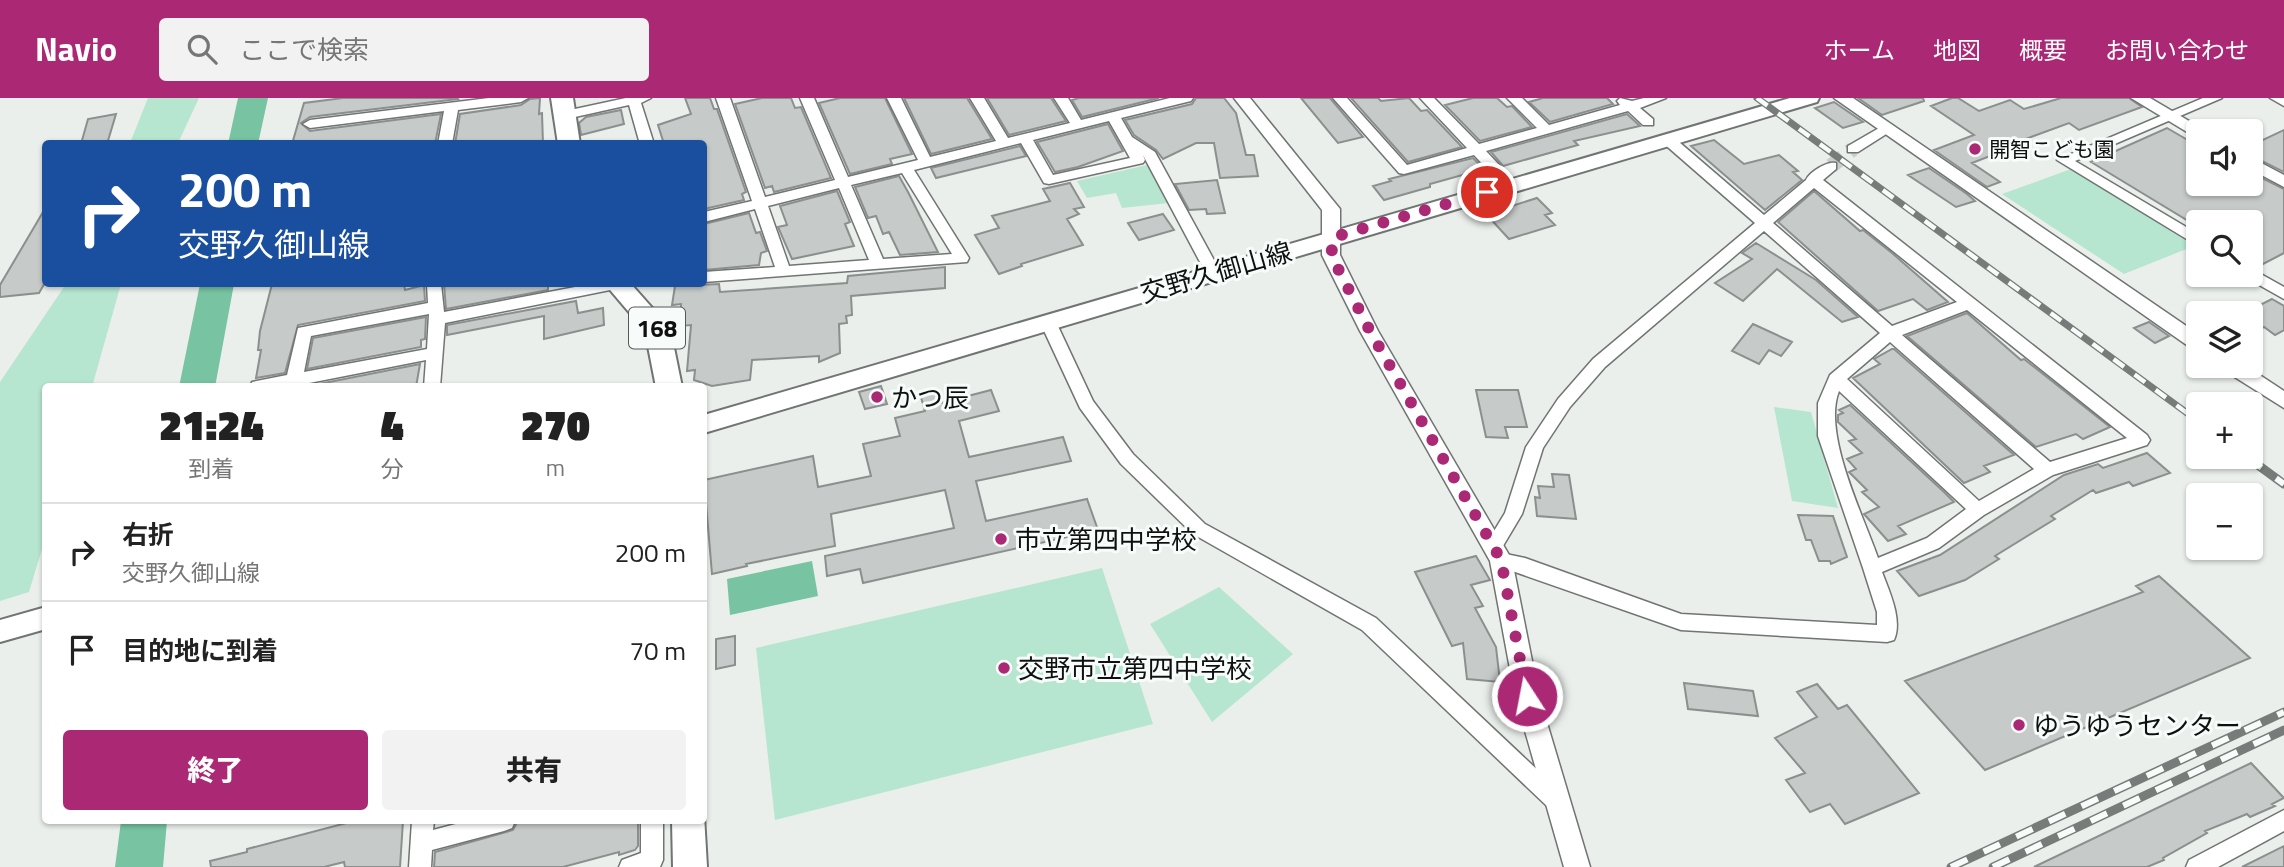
<!DOCTYPE html>
<html lang="ja">
<meta charset="utf-8">
<style>
:root{--surface:#fff;--page:#f2f2f2;--text:#222;--muted:#767676;--line:#e0e0e0;--accent:#ab2974}
body{margin:0;font-family:"Titillium Web","Noto Sans JP",sans-serif;background:var(--page);color:var(--text);height:100vh;display:flex;flex-direction:column;font-size:26px;white-space:nowrap}
*{box-sizing:border-box;margin:0}
p{font-size:23px;color:var(--muted)}
.icon{flex:none;width:38px;height:38px;fill:none;stroke:currentColor;stroke-width:2;stroke-linecap:round;stroke-linejoin:round}
.map{position:relative;flex:1;overflow:hidden}
.sheet{position:absolute;left:42px;top:285px;width:665px;height:441px;display:flex;flex-direction:column;background:var(--surface);border-radius:7px;box-shadow:0 2px 5px #0004}
.sheet>*{flex:none}
.guide{position:absolute;left:42px;top:42px;width:665px;height:147px;border-radius:7px;box-shadow:0 2px 5px #0004;background:#1a4fa0;color:#fff;overflow:hidden}
.buttons{position:absolute;left:2186px;top:21px;display:grid;gap:14px}
.buttons a{display:grid;place-items:center;width:77px;height:77px;border-radius:7px;background:var(--surface);box-shadow:0 2px 5px #0004;font-size:35px}
.pin{position:absolute;display:grid;place-items:center;width:60px;height:60px;color:#fff;margin:-30px;border:4px solid #fff;border-radius:50%;box-shadow:0 2px 7px #0007}
.me{position:absolute;width:77px;margin:-38px;rotate:349deg;stroke-linejoin:round;filter:drop-shadow(0 0 5px #0008)}
.turn{display:flex;align-items:center;gap:24px;height:147px;padding:0 21px;font-size:32px}
.turn .icon{width:91px;height:91px;stroke-width:2.5}
.turn b{display:block;font-size:49px;line-height:60px}
.eta{display:flex;justify-content:space-evenly;align-items:center;height:119px;text-align:center}
.eta b{font-size:42px;font-weight:800;line-height:49px}
.action{display:flex;gap:14px;margin-top:auto;padding:14px 21px}
.action a{flex:1;height:80px;border-radius:7px;background:var(--accent);color:#fff;font-size:28px;font-weight:800;line-height:80px;text-align:center}
.action a+a{background:var(--page);color:var(--text)}
ul{padding:0;list-style:none}
li{display:flex;align-items:center;gap:21px;height:98px;padding:0 21px;border-top:2px solid var(--line)}
li div{flex:1}
li b{display:block;font-size:26px}
li em{font-style:normal}
header{display:flex;align-items:center;gap:42px;box-sizing:border-box;height:98px;padding:0 35px;background:var(--accent);color:#fff}
header strong{font-size:33px}
nav{display:flex;gap:38px;margin-inline-start:auto;font-size:24px}
.search{width:490px;height:63px;background:var(--page);display:flex;align-items:center;gap:18px;box-sizing:border-box;padding:0 24px;border-radius:7px;color:var(--muted);font-size:26px}
.map>svg:first-child{display:block}
</style>
<header>
<strong>Navio</strong>
<div class="search"><svg class="icon" aria-label="search" viewBox="0 0 24 24"><circle cx="10" cy="10" r="6"/><path d="M15 15l6 6"/></svg>ここで検索</div>
<nav><a>ホーム</a><a>地図</a><a>概要</a><a>お問い合わせ</a></nav>
</header>
<div class="map">
<svg width="2284" height="769" viewBox="0 0 2284 769">
<rect width="100%" height="100%" fill="#eaefec"/>
<path fill="#b6e6cf" d="M148,0H199L178,45H130Z
M1147,67L1169,105L1122,110L1116,95L1087,100L1077,83Z
M2071,71L2085,79L2194,148L2124,176L2002,96Z
M66,186H121L92,289H46L45,441L29,494L0,503V284Z
M1774,309L1811,314L1838,410L1792,403Z
M1102,470L1153,626L775,722L756,550Z
M1219,489L1293,556L1212,624L1150,526Z"/>
<path fill="#77c3a2" d="M812,463L818,498L730,517L727,481Z"/>
<g fill="none" stroke-linecap="round" stroke-linejoin="round">
<path fill="#77c3a2" fill-rule="evenodd" d="M238,0H268L258,46H228Z
M200,186H234L215,289H179Z
M121,723H167L163,769H115Z"/>
</g>
<path fill="#c6cac8" stroke="#8b8f8d" stroke-width="2" d="M343,0H457L458,1L310,19L301,25L310,33L441,16L435,46H292L304,5Z
M540,0L539,16L542,15L543,46H455L460,16L521,7L530,1Z
M685,0H710L714,11H717L746,94L742,96L744,102L704,111V46H664L658,27L691,16Z
M762,0H791L795,10L801,9L831,80L774,94L772,88L765,90L735,6Z
M840,0H885L912,56L890,61L892,66L850,76L819,5Z
M904,0H967L992,41L931,56Z
M987,0H1051L1066,23L1009,37Z
M1079,0H1159L1082,19L1072,2Z
M1196,0H1224L1236,15L1246,57H1254L1258,78L1220,80L1214,45H1196L1163,61L1156,52L1134,37L1125,22L1192,6Z
M1301,0H1330L1363,39L1338,45Z
M1351,0H1378L1381,3L1409,0L1421,13L1427,12L1462,49L1408,64Z
M1473,0H1497L1507,9L1512,8L1532,29L1480,43L1445,7Z
M1543,0H1607L1613,6L1550,24L1529,4Z
M1858,0H1923L1924,3L1882,17Z
M1952,0H1958L1979,13L2010,2L2024,11L2061,0H2129L2142,9L2079,32L2069,25L2023,42L2026,44L1972,65L2000,84L1987,89L1934,52L1974,37L1931,8Z
M1834,4L1863,24L1843,30L1815,10Z
M621,12L624,26L581,37L579,25L586,19Z
M116,16L107,46H81L88,21Z
M1627,16L1640,28L1574,43L1578,47L1503,68L1491,54Z
M1108,26L1123,53L1078,69L1055,74L1037,44Z
M2167,30L2198,48V86H2250V74L2284,91V155L2261,167L2250,161V124H2190L2091,64Z
M2284,32V74L2250,57V48Z
M1714,42L1744,66L1779,57L1798,73L1793,74L1802,82L1765,112L1691,48Z
M1020,48L1026,58L936,80L931,70Z
M1473,60L1484,71L1430,86V89L1384,102L1373,88L1391,83L1389,81Z
M1929,70L1967,96L1975,103L1956,109L1908,77Z
M899,78L908,94L938,154L900,157L889,134L883,136L876,118L868,120L855,89Z
M1217,82L1225,115L1207,116L1206,111L1189,112L1175,86Z
M1070,85L1084,109L1074,111L1079,116L1067,121L1083,147L1021,166L1022,168L999,176L975,137L999,130L992,118L1050,103L1043,91Z
M837,93L850,124L845,126L854,148L792,161L778,129L787,127L780,108Z
M1814,93L1860,133L1863,132L1892,155L1948,204L1927,212L1913,201L1878,213L1778,124Z
M1537,100L1552,115L1545,117L1555,127L1509,141L1486,116Z
M46,109V183L39,195L0,199V187Z
M749,115L756,135L760,134L767,153L761,155L759,167L704,172V126Z
M1163,116L1174,132L1139,142L1128,125Z
M1756,145L1816,182L1858,219L1842,224L1777,171L1743,203L1715,185L1752,161L1742,155Z
M945,169V190L851,198L852,217L846,218L847,225L839,226L840,255L819,264V258L752,262L750,282L712,288L694,282L695,272L687,273L691,227L681,228V206L672,207L675,188L719,186L720,194L847,185L848,178Z
M272,186H404L405,192L424,187L425,203L298,227L285,275L256,280L261,252H258L260,233Z
M444,186H548V192L446,211Z
M2272,201L2284,208V232L2275,237L2264,229L2250,235V212Z
M576,203L578,215L603,210L604,227L544,241V218L447,237V227Z
M1967,215L2021,262L2024,261L2110,329L2083,341L2076,336L2036,349L1907,238Z
M426,219L425,241L421,242V249L307,271L313,240Z
M2149,224L2169,238L2155,245L2134,230Z
M1753,226L1792,244L1781,258L1769,252L1759,266L1732,253Z
M1892,251H1894L2014,357L1984,368L1990,374L1964,385L1853,280L1880,266L1874,261Z
M420,266L416,289H304Z
M881,288L887,306L865,311L859,294Z
M936,292L941,305L991,292L999,313L959,323L969,359L1063,339L1071,363L976,383L986,423L1087,401L1098,432L863,485L860,471L827,478L825,458L954,430L945,392L831,416L835,448L746,466L747,468L712,476L704,382L813,358L818,389L871,378L863,346L900,338L895,320L925,313L920,296Z
M1476,292H1518L1527,329H1505L1508,340L1486,339Z
M1850,307L1944,394L1954,404L1898,428L1906,436L1888,443L1864,416L1879,409L1862,394L1867,392L1849,374L1856,371L1847,361L1862,355L1849,343L1856,341L1838,324V317L1843,315L1839,312Z
M2147,355L2170,375L2133,388L2129,384L2096,395L2093,392L2051,418L2055,421L1995,458L1999,461L1965,482L1919,498L1897,473L1940,457L2064,377L2098,366L2103,370Z
M1552,376L1569,377L1576,421L1537,418L1535,399L1540,400L1538,388L1554,389Z
M1798,417L1833,418L1847,459L1831,466L1830,463H1819L1811,442H1806Z
M1476,458L1490,482L1471,487L1483,508L1475,510L1496,549L1500,584L1467,581L1463,545L1452,548L1415,474Z
M2159,478L2250,560L1985,672L1905,583L2143,494L2136,488Z
M735,538V567L716,571V541Z
M1684,585L1753,593L1758,618L1688,611Z
M1817,586L1838,611L1847,607L1919,695L1845,726L1830,706L1810,714L1786,682L1805,675L1775,640L1817,619L1797,594Z
M2251,665L2284,700L2272,706L2275,708L2250,719L2247,716L2205,733L2207,735L2163,760L2164,762L2147,769H2034Z
M354,723H403L400,769H345L344,764L324,769H211L210,763L247,754V751Z
M518,723H638V748L635,752L619,757V754L563,769H434L435,754L513,732Z
M2284,748V769H2242Z"/>
<g fill="none" stroke-linecap="round" stroke-linejoin="round">
<path stroke="#c9cecb" stroke-width="15" stroke-dasharray="15 8" stroke-linecap="butt" d="M1831,68L1853,51"/>
<defs>
<path id="minor" d="M489,0H528L521,4L458,12L452,46H438L444,13L310,30L303,26L310,22Z
M626,0H651L641,5L654,46H640L629,7L566,21L559,17L561,14Z
M716,0H730L765,99L835,82L800,0H814L848,79L918,62L887,0H901L930,59L996,43L970,0H984L1008,40L1070,25L1054,0H1068L1081,22L1170,0H1193L1191,3L1121,20L1132,39L1155,54L1221,175L1218,179H1208L1143,57L1145,62L1143,65L1049,86L1044,85L1021,45L914,72L969,160L967,164L704,184V174L775,169L755,111L704,124V114L752,103ZM1109,23L1130,60L1053,77L1033,42ZM902,75L952,156L883,161L851,87ZM839,90L869,162L789,168L768,108Z
M1333,0H1347L1407,67L1467,50L1420,0H1434L1479,46L1537,30L1507,0H1522L1549,27L1620,7L1617,3L1620,0L1632,3L1644,0H1666L1640,10L1653,21V27H1643L1628,13L1486,53L1500,68V74H1490L1474,57L1404,76L1399,75Z
M2203,0H2222L2075,63L2198,136V148L2057,62Z
M2270,0H2284V8Z
M1886,26L1891,27V33L1858,54H1848V48Z
M1667,37L1672,38L1764,117L1806,82C1809,75 1826,63 1836,65V71L1823,82L2147,337L2150,342L2147,347L2053,377L1984,417L1939,450L1882,474C1889,493 1903,522 1894,542L1887,544L1681,532L1495,467L1492,462L1495,457L1501,455L1525,460L1681,516L1877,527V514L1863,470L1818,338V305L1830,277L1880,235L1764,133L1605,269L1570,309L1543,350L1522,416L1500,453L1494,455L1488,453L1485,448L1505,415L1526,349L1558,301L1593,261L1755,125L1662,44V38ZM1814,90L1957,204L1892,228L1773,125ZM1967,212L2127,340L2050,364L1902,237ZM1890,244L2034,371L1979,403L1847,281ZM1839,293L1966,411L1927,440L1878,460C1863,417 1822,335 1839,293Z
M2250,170L2284,189V201L2245,179L2244,177H2250Z
M427,186H441L444,214L591,186H623L615,191L445,225L440,289H424L426,262L294,288L250,289L252,284L287,277L298,230L428,205ZM429,216L427,251L304,274L311,238Z
M1048,219L1056,224L1093,303L1133,356L1205,426L1376,520L1562,695L1566,702L1562,709L1555,712L1548,709L1362,532L1193,436L1121,366L1080,310L1040,224Z
M2284,712V733L2218,769H2186L2189,762Z
M412,723H434L433,732L467,723H515L512,730L504,733L432,752L431,769H409Z
M641,723H663V762L660,769H619L622,762L641,755Z"/>
<path id="tertiary" d="M1234,0H1250L1340,111V157L1378,233L1512,462L1539,598L1590,769H1564L1515,598L1490,463L1360,233L1322,157V112Z
M1834,0H1853L2198,236V252L2191,250Z
M2131,0H2150L2206,33H2198V39L2192,37Z
M2250,59L2284,77V89L2250,71Z
M2222,268H2246L2284,293V310L2225,273Z"/>
<path id="secondary" d="M1790,0H1819L1817,4L704,335V317Z
M46,509V531L0,544V522Z"/>
<path id="trunk" d="M551,0H573L580,46H558Z
M605,186H631L670,230L682,289H656L645,233Z
M704,717L707,769H673L672,723H704Z"/>
</defs>
<use href="#minor" stroke="#707472" stroke-width="3"/>
<use href="#tertiary" stroke="#707472" stroke-width="3"/>
<use href="#secondary" stroke="#707472" stroke-width="4"/>
<use href="#trunk" stroke="#707472" stroke-width="4"/>
<use href="#minor" fill="#fff" fill-rule="evenodd"/>
<use href="#tertiary" fill="#fff" fill-rule="evenodd"/>
<use href="#secondary" fill="#fff" fill-rule="evenodd"/>
<use href="#trunk" fill="#fff" fill-rule="evenodd"/>
<defs>
<path id="rail-far1" d="M1757,0L2198,323"/>
<path id="rail" d="M2247,359L2284,386
M1951,769L2284,614
M1993,769L2284,632"/>
</defs>
<use href="#rail-far1" stroke="#777b79" stroke-width="7"/>
<use href="#rail" stroke="#777b79" stroke-width="9"/>
<use href="#rail-far1" stroke="#f7fcfa" stroke-width="4.5" stroke-dasharray="13" stroke-linecap="butt"/>
<use href="#rail" stroke="#f7fcfa" stroke-width="6" stroke-dasharray="18" stroke-linecap="butt"/>
</g>
<g fill="none" stroke-linecap="round" stroke-linejoin="round">
<path stroke="#ab2974" stroke-width="12" stroke-dasharray="0 21.6" d="M1487,94L1334,139L1331,157L1370,233L1501,462L1527,598"/>
</g>
<g fill="#ab2974" stroke="#f7fcfa" stroke-width="2.5">
<circle cx="1975" cy="51" r="7"/>
<circle cx="877" cy="299" r="7"/>
<circle cx="1001" cy="441" r="7"/>
<circle cx="1004" cy="570" r="7"/>
<circle cx="2019" cy="627" r="7"/>
</g>
<g text-anchor="middle" dominant-baseline="central" stroke-width="6" stroke-linejoin="round" paint-order="stroke">
<g font-size="21" fill="#0f1110" stroke="#f7fcfa" text-anchor="start">
<text x="1989" y="51">開智こども園</text>
</g>
<rect fill="#f7fcfa" stroke="#555856" stroke-width="2" x="629" y="209.5" width="56" height="41" rx="5"/>
<g font-size="24" font-weight="bold" fill="#0f1110">
<text x="657" y="230">168</text>
</g>
<g font-size="26" fill="#0f1110" stroke="#f7fcfa">
<text transform="translate(1216 174) rotate(-16)">交野久御山線</text>
</g>
<g font-size="26" fill="#0f1110" stroke="#f7fcfa" text-anchor="start">
<text x="891" y="299">かつ辰</text>
<text x="1015" y="441">市立第四中学校</text>
<text x="1018" y="570">交野市立第四中学校</text>
<text x="2033" y="627">ゆうゆうセンター</text>
</g>
</g>
</svg>
<div class="buttons">
<a><svg class="icon" aria-label="sound" viewBox="0 0 24 24"><path d="M4 9h4l5-4v14l-5-4H4zM17 9q2 3 0 6"/></svg></a>
<a><svg class="icon" aria-label="search" viewBox="0 0 24 24"><circle cx="10" cy="10" r="6"/><path d="M15 15l6 6"/></svg></a>
<a><svg class="icon" aria-label="layers" viewBox="0 0 24 24"><path d="M12 4l9 5-9 5-9-5zM3 14l9 5 9-5"/></svg></a>
<a>+</a>
<a>−</a>
</div>
<div class="pin" style="left:1487px;top:94px;background:#d93025"><svg class="icon" aria-label="arrive" viewBox="0 0 24 24"><path d="M6 21V4h12l-3 4 3 4H6"/></svg></div>
<svg class="me" style="left:1527px;top:598px" viewBox="-20 -20 40 40"><circle r="17" fill="#ab2974" stroke="#fff" stroke-width="3"/><path d="M0-11L8 9 0 5-8 9z" fill="#fff"/></svg>
<div class="guide">
<div class="turn"><svg class="icon" aria-label="right" viewBox="0 0 24 24"><path d="M7 20v-9h11M14 6l5 5-5 5"/></svg><div><b>200 m</b>交野久御山線</div></div>
</div>
<section class="sheet">
<div class="eta">
<div><b>21:24</b><p>到着</p></div>
<div><b>4</b><p>分</p></div>
<div><b>270</b><p>m</p></div>
</div>
<ul>
<li><svg class="icon" aria-label="right" viewBox="0 0 24 24"><path d="M7 20v-9h11M14 6l5 5-5 5"/></svg><div><b>右折</b><p>交野久御山線</p></div><em>200 m</em></li>
<li><svg class="icon" aria-label="arrive" viewBox="0 0 24 24"><path d="M6 21V4h12l-3 4 3 4H6"/></svg><div><b>目的地に到着</b></div><em>70 m</em></li>
</ul>
<div class="action"><a>終了</a><a>共有</a></div>
</section>
</div>
